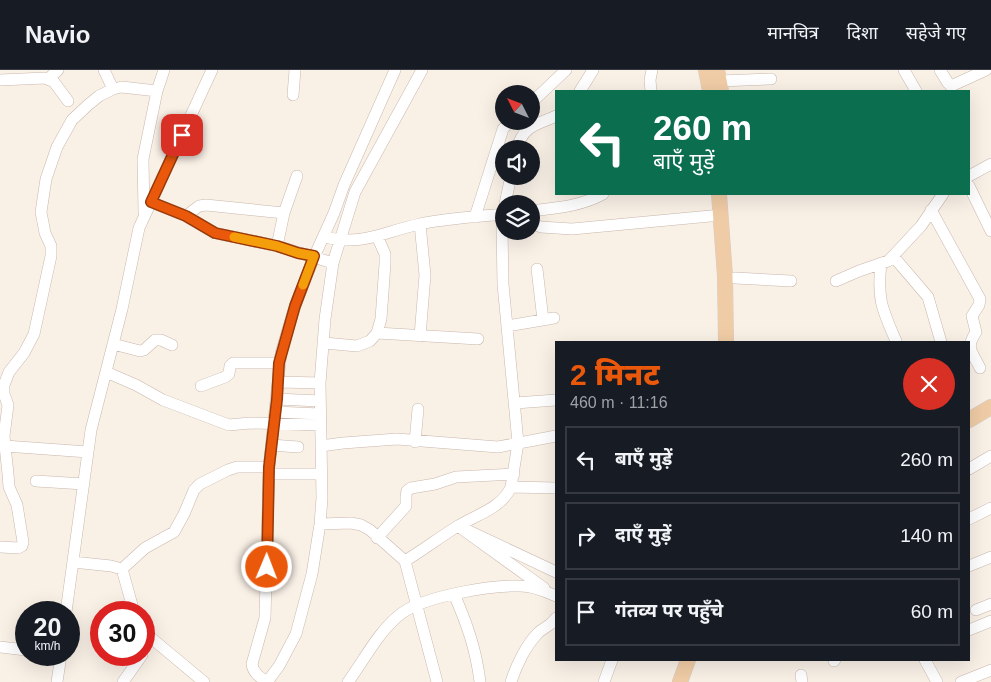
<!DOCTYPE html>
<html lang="hi">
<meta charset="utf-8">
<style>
:root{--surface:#171b24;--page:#20242c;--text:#f1f3f6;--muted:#9ea1a6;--line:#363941;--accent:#ea580c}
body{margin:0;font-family:Arial,"Noto Sans Devanagari",sans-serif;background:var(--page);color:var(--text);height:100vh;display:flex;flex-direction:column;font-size:19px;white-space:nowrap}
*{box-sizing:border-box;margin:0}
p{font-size:16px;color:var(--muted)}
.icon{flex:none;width:28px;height:28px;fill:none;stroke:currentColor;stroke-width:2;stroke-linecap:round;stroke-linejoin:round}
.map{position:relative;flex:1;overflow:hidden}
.details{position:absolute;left:555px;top:271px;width:415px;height:320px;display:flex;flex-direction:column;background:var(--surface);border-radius:0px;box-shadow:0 5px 20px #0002}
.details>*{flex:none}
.top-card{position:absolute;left:555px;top:20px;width:415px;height:105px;border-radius:0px;box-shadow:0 5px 20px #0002;background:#0b6e4f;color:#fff;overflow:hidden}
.needle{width:32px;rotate:312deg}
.controls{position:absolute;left:495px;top:15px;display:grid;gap:10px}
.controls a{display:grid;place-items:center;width:45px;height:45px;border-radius:50%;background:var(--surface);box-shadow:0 5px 20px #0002;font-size:25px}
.speed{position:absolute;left:15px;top:531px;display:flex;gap:10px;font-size:25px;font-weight:700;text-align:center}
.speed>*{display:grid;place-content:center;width:65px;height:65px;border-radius:50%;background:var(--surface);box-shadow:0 5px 20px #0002;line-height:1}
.speed small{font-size:12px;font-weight:400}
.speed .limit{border:8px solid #d22;background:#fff;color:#111}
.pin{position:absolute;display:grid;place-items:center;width:42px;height:42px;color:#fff;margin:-21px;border-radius:10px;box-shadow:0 2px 8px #0006}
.me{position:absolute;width:55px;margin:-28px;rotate:1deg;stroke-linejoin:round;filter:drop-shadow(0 0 4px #0008)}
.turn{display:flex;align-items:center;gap:18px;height:105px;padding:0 15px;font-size:22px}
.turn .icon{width:65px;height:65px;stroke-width:2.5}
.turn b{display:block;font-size:35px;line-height:42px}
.round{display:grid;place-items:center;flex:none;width:52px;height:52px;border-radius:26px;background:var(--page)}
.overview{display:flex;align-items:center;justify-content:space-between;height:85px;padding:0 15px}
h1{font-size:30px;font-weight:800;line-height:38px;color:var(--accent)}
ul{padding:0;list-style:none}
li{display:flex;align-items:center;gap:15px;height:68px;margin:0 10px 8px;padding:0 5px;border:2px solid var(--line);border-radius:0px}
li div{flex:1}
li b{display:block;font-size:19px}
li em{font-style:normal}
header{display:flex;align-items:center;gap:30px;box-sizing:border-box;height:70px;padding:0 25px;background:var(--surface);border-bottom:1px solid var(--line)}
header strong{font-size:24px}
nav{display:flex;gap:28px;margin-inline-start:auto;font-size:18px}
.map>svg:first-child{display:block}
</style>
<header>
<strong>Navio</strong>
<nav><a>मानचित्र</a><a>दिशा</a><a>सहेजे गए</a></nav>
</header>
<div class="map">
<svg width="991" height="612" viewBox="0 0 991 612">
<rect width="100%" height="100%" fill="#f9f0e6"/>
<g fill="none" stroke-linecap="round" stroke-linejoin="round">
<defs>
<path id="minor" d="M104,0L113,19
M904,0L916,21
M940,0L948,13L951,16L986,0
M48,9L58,0
M0,10L45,8L54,12L68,31
M720,11L771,9
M580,21L593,0
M651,21L650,10L652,0
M293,25L295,0
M531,33L566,0
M517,79C523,55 537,55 556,46
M969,106L991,94
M969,116L991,161
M151,132L186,146L215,163L277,176L333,193
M505,134L511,106
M931,140L980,229L979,235L972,246L976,262C965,279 972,281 980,298
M531,141C555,138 582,136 603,124
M144,143L143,89L157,21L164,0
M186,146L199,136L206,135L284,143
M475,147L503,59L510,51
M531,153L541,157L572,159L721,145
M420,154L425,205L420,266
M323,167C365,176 382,162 420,154C447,148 476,147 504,144
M277,176L284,143L297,106
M893,186L928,227L941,272
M881,193C877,229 882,239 896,271
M537,199L543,250
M735,208L791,211
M836,211L859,201L888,191L893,186L921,156L943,124
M507,256L554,248
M377,263L478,269
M324,273L357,276L370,271L377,263L381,249L385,194V184L377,166
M113,274L140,281L144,280L155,270H161L172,275
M106,302L136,315L163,330L229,355L250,353L320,355
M279,312L320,313
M201,316L225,307L229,304L230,296L233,293H279
M277,329L320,331
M515,333L556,330
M275,342L320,344
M415,372L418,339
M271,375L298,377
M5,376L88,382
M321,376L343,373L397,369L498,377L556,366
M969,399L991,386
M269,404H321
M36,411L84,414
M511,417L556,418
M969,449L991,438
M320,454L351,453L361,455L370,460L405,491L437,612
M377,468L406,436V426L407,421L411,418L435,414L456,407L514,404
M0,477L18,478L22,476L23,472L17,435L9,417L8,404L4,366L8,335L4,324V315L9,302L24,283L34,264L51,186V176L45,163L41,142L46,109L57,77L72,50L88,35L99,26L113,19L122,17L157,21
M405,491C423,480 440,467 458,456C476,445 502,438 511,417L518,373L503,214L502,158L504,140
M73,492L111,496L122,499L134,542
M969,496L991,487
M122,499L145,478L174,462L184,444L194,420L200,414L228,400L237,397H269
M544,518L458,456L556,502
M454,524C467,554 476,579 480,612
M976,540L991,534
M66,542L91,360L122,239L139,158L212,0
M969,560L991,551
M144,562L204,612
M0,577L26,580
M925,590L937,612
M834,591L835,590
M801,605L802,612
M57,612L61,585
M123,612L142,585
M267,612L279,596L296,564L312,504L320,454L322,428L320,313L325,249L333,193L355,122L422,0
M267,612C260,607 253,603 252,594L265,548L269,397L281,283L295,236L314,187L334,143L344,115L395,0
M348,612C365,589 379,560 402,543C426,526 491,515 520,516C533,516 545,521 556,526
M511,612C516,596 526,575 538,563C544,557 551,556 556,548
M604,612L612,590
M961,612L991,600"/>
<path id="major" d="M706,0L710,21
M717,0L721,21
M719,124L725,206L726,272
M969,350L991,337
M680,612L688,590"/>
</defs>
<use href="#minor" stroke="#c9b7ad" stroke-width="12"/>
<use href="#major" stroke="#d4ccca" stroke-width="16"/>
<use href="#minor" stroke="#fff" stroke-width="11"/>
<use href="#major" stroke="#f0cca6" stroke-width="15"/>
</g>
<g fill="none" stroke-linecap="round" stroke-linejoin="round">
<defs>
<path id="route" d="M182,65L151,132L186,146L215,163L277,176L298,183L314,186L295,236L279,293L277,329L269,397L267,497"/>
</defs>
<use href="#route" stroke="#983908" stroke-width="12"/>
<use href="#route" stroke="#ea580c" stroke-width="9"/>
<path stroke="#f59e0b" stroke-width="9" d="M234,167L277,176L298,183L314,186L303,215"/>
</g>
</svg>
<div class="controls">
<a><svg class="needle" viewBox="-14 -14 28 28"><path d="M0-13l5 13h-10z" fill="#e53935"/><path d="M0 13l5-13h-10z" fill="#9ea1a6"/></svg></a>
<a><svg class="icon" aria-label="sound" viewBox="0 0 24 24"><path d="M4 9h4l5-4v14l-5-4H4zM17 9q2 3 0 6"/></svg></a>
<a><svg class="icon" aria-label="layers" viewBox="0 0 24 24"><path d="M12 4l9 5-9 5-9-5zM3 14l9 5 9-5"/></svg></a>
</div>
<div class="speed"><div>20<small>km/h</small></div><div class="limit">30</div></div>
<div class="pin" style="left:182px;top:65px;background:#d93025"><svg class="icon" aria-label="arrive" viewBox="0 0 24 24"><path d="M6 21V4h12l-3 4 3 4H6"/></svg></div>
<svg class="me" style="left:267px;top:497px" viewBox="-20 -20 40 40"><circle r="17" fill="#ea580c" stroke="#fff" stroke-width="3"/><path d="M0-11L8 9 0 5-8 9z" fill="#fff"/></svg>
<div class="top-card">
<div class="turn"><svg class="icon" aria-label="left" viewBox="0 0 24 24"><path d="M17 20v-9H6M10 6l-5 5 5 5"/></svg><div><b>260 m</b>बाएँ मुड़ें</div></div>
</div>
<section class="details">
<div class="overview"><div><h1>2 मिनट</h1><p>460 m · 11:16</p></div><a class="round" style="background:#d93025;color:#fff"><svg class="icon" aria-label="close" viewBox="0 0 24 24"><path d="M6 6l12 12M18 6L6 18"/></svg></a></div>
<ul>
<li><svg class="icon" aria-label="left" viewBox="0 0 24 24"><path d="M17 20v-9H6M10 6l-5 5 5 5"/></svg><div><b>बाएँ मुड़ें</b></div><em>260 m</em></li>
<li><svg class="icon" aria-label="right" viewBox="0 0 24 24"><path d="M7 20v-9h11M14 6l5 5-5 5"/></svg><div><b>दाएँ मुड़ें</b></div><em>140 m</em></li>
<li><svg class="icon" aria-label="arrive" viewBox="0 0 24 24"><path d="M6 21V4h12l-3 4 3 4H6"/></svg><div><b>गंतव्य पर पहुँचे</b></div><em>60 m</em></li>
</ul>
</section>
</div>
